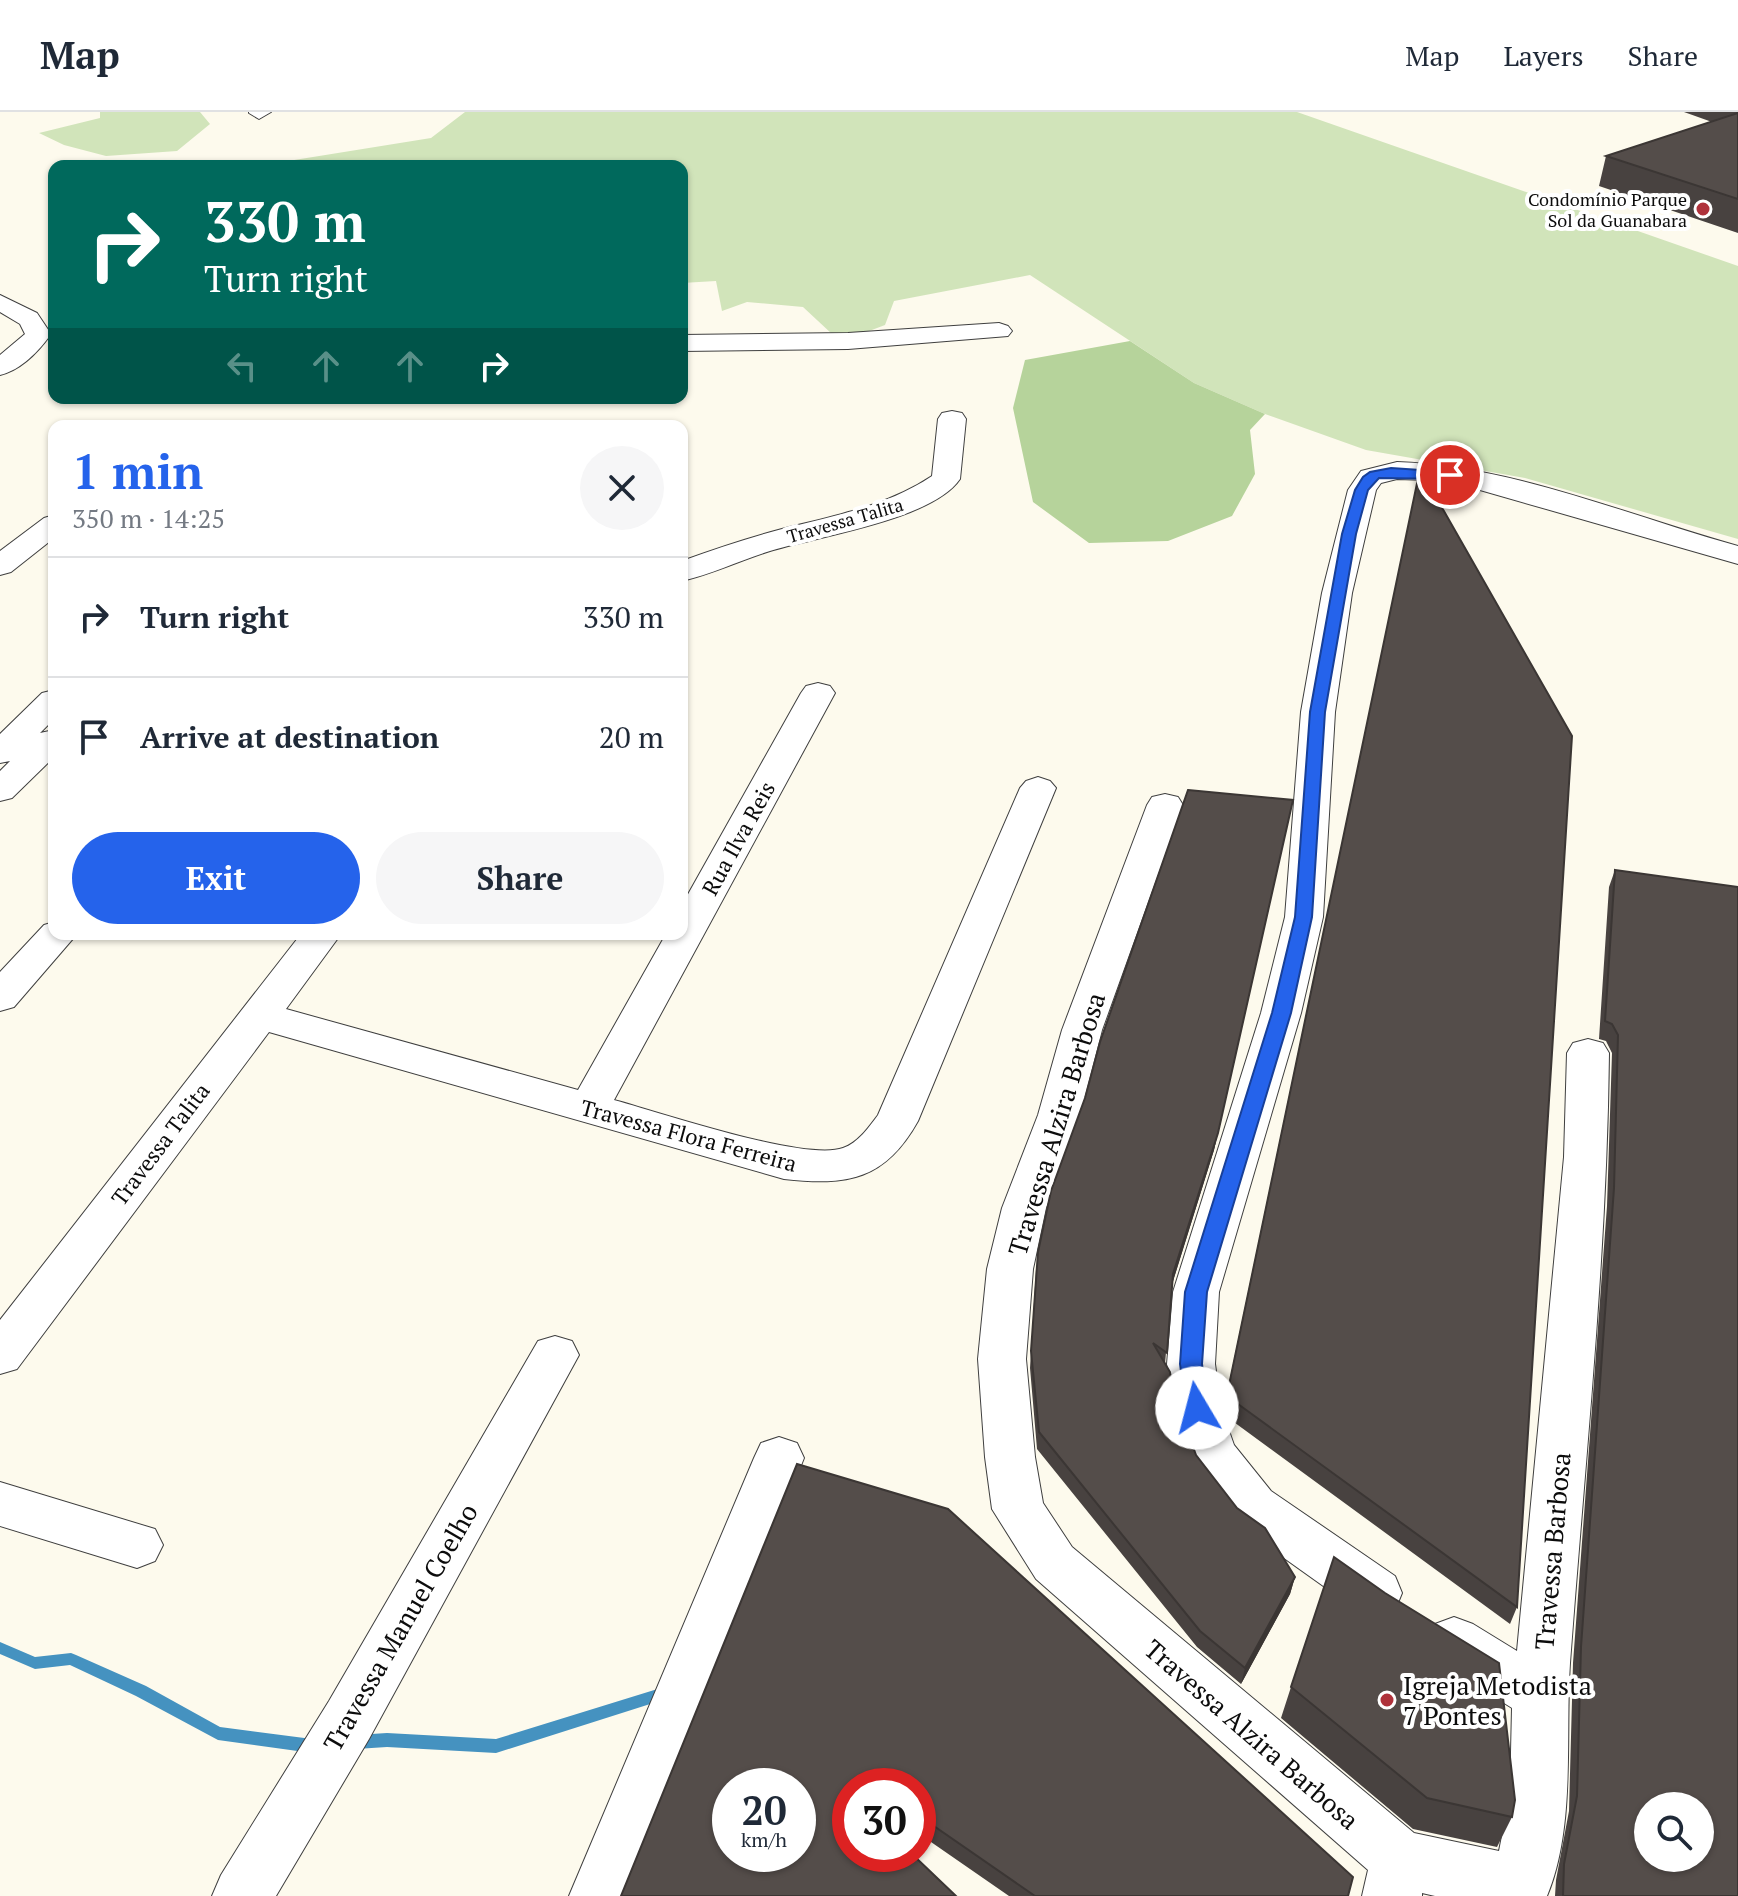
<!DOCTYPE html>
<meta charset="utf-8">
<style>
:root{--surface:#fff;--page:#f6f6f7;--text:#1f2937;--muted:#747a83;--line:#e0e1e3;--accent:#2563eb}
body{margin:0;font-family:"PT Serif",serif;background:var(--page);color:var(--text);height:100vh;display:flex;flex-direction:column;font-size:30px;white-space:nowrap}
*{box-sizing:border-box;margin:0}
p{font-size:26px;color:var(--muted)}
.icon{flex:none;width:44px;height:44px;fill:none;stroke:currentColor;stroke-width:2;stroke-linecap:round;stroke-linejoin:round}
.map{position:relative;flex:1;overflow:hidden}
.sheet{position:absolute;left:48px;top:308px;width:640px;height:520px;display:flex;flex-direction:column;background:var(--surface);border-radius:16px;box-shadow:0 2px 6px #0004}
.sheet>*{flex:none}
.banner{position:absolute;left:48px;top:48px;width:640px;height:244px;border-radius:16px;box-shadow:0 2px 6px #0004;background:#00695c;color:#fff;overflow:hidden}
.controls{position:absolute;left:1634px;top:1680px;display:grid;gap:16px}
.controls a{display:grid;place-items:center;width:80px;height:80px;border-radius:50%;background:var(--surface);box-shadow:0 2px 6px #0004;font-size:40px}
.speed{position:absolute;left:712px;top:1656px;display:flex;gap:16px;font-size:40px;font-weight:700;text-align:center}
.speed>*{display:grid;place-content:center;width:104px;height:104px;border-radius:50%;background:var(--surface);box-shadow:0 2px 6px #0004;line-height:1}
.speed small{font-size:20px;font-weight:400}
.speed .limit{border:12px solid #d22;background:#fff;color:#111}
.pin{position:absolute;display:grid;place-items:center;width:68px;height:68px;color:#fff;margin:-34px;border:4px solid #fff;border-radius:50%;box-shadow:0 2px 8px #0007}
.me{position:absolute;width:88px;margin:-44px;rotate:352deg;stroke-linejoin:round;filter:drop-shadow(0 0 6px #0008)}
.turn{display:flex;align-items:center;gap:28px;height:168px;padding:0 24px;font-size:36px}
.turn .icon{width:104px;height:104px;stroke-width:2.5}
.turn b{display:block;font-size:56px;line-height:68px}
.lanes{display:flex;align-items:center;height:76px;padding:0 24px;background:#0003;justify-content:center;gap:40px;direction:ltr}
.lanes .off{opacity:.35}
.round{display:grid;place-items:center;flex:none;width:84px;height:84px;border-radius:42px;background:var(--page)}
.head{display:flex;align-items:center;justify-content:space-between;height:136px;padding:0 24px}
h1{font-size:48px;font-weight:800;line-height:60px;color:var(--accent)}
.cta{display:flex;gap:16px;margin-top:auto;padding:16px 24px}
.cta a{flex:1;height:92px;border-radius:48px;background:var(--accent);color:#fff;font-size:32px;font-weight:800;line-height:92px;text-align:center}
.cta a+a{background:var(--page);color:var(--text)}
ul{padding:0;list-style:none}
li{display:flex;align-items:center;gap:24px;height:120px;padding:0 24px;border-top:2px solid var(--line)}
li div{flex:1}
li b{display:block;font-size:30px}
li em{font-style:normal}
header{display:flex;align-items:center;gap:48px;box-sizing:border-box;height:112px;padding:0 40px;background:var(--surface);border-bottom:2px solid var(--line)}
header strong{font-size:38px}
nav{display:flex;gap:44px;margin-inline-start:auto;font-size:28px}
.map>svg:first-child{display:block}
</style>
<header>
<strong>Map</strong>
<nav><a>Map</a><a>Layers</a><a>Share</a></nav>
</header>
<div class="map">
<svg width="1738" height="1784" viewBox="0 0 1738 1784">
<rect width="100%" height="100%" fill="#fdfaed"/>
<path fill="#d1e4ba" d="M100,0H200L210,12L177,39L106,44L64,33L39,21L100,6Z
M465,0H1297L1738,154V427L1525,366L1366,338L1265,302L1194,271L1030,163L894,189L885,213L848,227L832,222L803,195L747,190L722,199L716,169L682,171V54H257L431,26Z"/>
<path fill="#b6d39b" d="M1130,229L1194,271L1265,302L1250,318L1255,362L1232,404L1168,429L1089,431L1033,390L1013,296L1025,248Z"/>
<g fill="none" stroke-linecap="round" stroke-linejoin="round">
<path fill="#4592c0" fill-rule="evenodd" d="M0,1530L35,1545L71,1541L76,1543L146,1574L220,1615L312,1627L317,1629L319,1634L317,1639L312,1641L218,1628L136,1584L70,1553L35,1557L0,1542Z
M664,1575L669,1576L671,1581L669,1586L496,1641L387,1635L356,1637L351,1635L349,1630L351,1625L356,1623L387,1621L496,1627Z"/>
<defs>
<path id="minor" d="M271,0L259,7L249,1V0Z
M0,183L37,201L51,222C39,239 21,258 0,263V243L25,222L20,212L0,200Z
M999,211L1008,214L1012,219L1008,224L848,237L682,239V223L848,221Z
M952,299L962,301L966,307L960,367C932,408 818,424 770,439C741,448 712,462 682,469V449C715,437 748,426 782,417C834,404 887,394 932,364L938,307L942,301Z
M1397,350C1514,354 1626,403 1738,434V452L1466,374L1429,368L1397,367L1381,371L1376,378L1352,481L1335,600L1323,805L1301,901L1219,1180L1215,1252L1221,1296L1234,1333L1271,1379L1395,1464L1402,1481L1395,1498L1376,1505L1357,1498L1235,1411L1195,1358L1188,1343L1173,1296L1167,1252L1173,1180L1261,901L1285,805L1301,600L1322,481L1348,378L1361,359Z
M54,403V426L11,460L0,463V439L44,406Z
M818,571L830,574L835,581L614,988C659,1000 805,1050 843,1036C858,1031 869,1015 878,1003L1020,676L1026,669L1038,665L1050,669L1056,676L918,1009C885,1068 848,1074 784,1067L269,920L17,1257L0,1262V1208L301,822H341L286,897L578,978L666,822H682V793L801,581L806,574Z
M54,578V607L40,621L54,618V645L12,686L0,689V659L10,649L0,651V622L42,581Z
M1165,682L1178,685L1183,693L1102,918L1080,1003L1046,1096L1033,1157L1026,1247L1035,1345L1043,1391L1072,1435L1414,1721L1499,1739L1510,1684L1512,1596L1435,1548L1427,1530L1435,1512L1454,1505L1473,1512L1517,1539L1564,1045L1567,941L1573,931L1588,927L1603,931L1609,941C1607,1144 1585,1348 1570,1551C1565,1624 1576,1715 1547,1784H1435L1422,1781V1784H1362L1368,1758L1036,1467L992,1397L985,1345L978,1247L987,1157L1002,1096L1038,1003L1062,918L1147,693L1152,685Z
M54,810V822H77L14,895L0,899V860L44,813Z
M555,1224L572,1229L579,1243L369,1627L276,1784H212L221,1763L329,1589L538,1229Z
M779,1325L797,1331L804,1346L629,1784H569L754,1346L761,1331Z
M0,1370L155,1417L163,1433L155,1449L137,1456L0,1414Z"/>
</defs>
<use href="#minor" stroke="#3f3f3f" stroke-width="2"/>
<use href="#minor" fill="#fff" fill-rule="evenodd"/>
</g>
<path fill="#484240" d="M1684,0H1738V121L1599,74L1606,44L1712,10Z
M1420,357L1517,1495L1510,1512L1227,1305L1224,1295Z
M1293,688L1214,1038L1172,1172L1165,1252L1173,1280L1196,1343L1237,1396L1295,1465L1290,1482L1241,1572L1197,1535L1037,1337L1030,1256L1036,1157Z
M1615,758L1738,1784H1555L1556,1768L1569,1699L1573,1551L1607,1094L1612,941L1606,929L1599,927L1609,775Z
M948,1397L1348,1784H1009L918,1721V1674H850L621,1784Z
M1291,1575L1512,1705L1497,1735L1413,1717L1281,1606Z"/>
<path fill="#3b3634" d="M1293,688L1214,1038L1170,1179L1173,1162Z
M1295,1465L1290,1482L1241,1572L1245,1556Z"/>
<path fill="#544d4a" stroke="#3b3634" stroke-width="2" fill-rule="evenodd" d="M1738,1V87L1606,44Z
M1420,357L1572,624L1517,1495L1231,1287L1228,1278Z
M1188,678L1293,688L1218,1021L1173,1162L1167,1241L1153,1231L1170,1260L1173,1280L1196,1343L1237,1396L1265,1416L1295,1465L1245,1556L1200,1519L1039,1320L1031,1239L1038,1140L1051,1079L1085,986L1100,930Z
M1615,758L1738,775V1784H1563L1564,1752L1577,1684L1581,1535L1614,1076L1618,923L1612,912L1605,909ZM1648,1694H1700V1746H1648Z
M797,1352L948,1397L1353,1765L1348,1784H1035L918,1703V1674H875L867,1668L862,1674H850V1742H912L956,1784H621ZM730,1674H798V1742H730Z
M1334,1445L1385,1481L1499,1551L1515,1688L1512,1705L1427,1686L1291,1575Z"/>
<path fill="#2563eb" stroke="#184099" stroke-width="2" d="M1391,356L1450,360L1456,363L1450,367L1379,366L1368,378L1356,422L1325,600L1312,805L1291,901L1207,1180L1202,1252L1208,1296L1205,1303L1197,1306L1189,1303L1186,1296L1180,1252L1185,1180L1272,901L1295,805L1310,600L1342,422L1355,378L1363,365L1370,360Z"/>
<g fill="#af323b" stroke="#fff" stroke-width="3">
<circle cx="1703" cy="97" r="8"/>
<circle cx="1387" cy="1588" r="8"/>
</g>
<g text-anchor="middle" dominant-baseline="central" stroke-width="8" stroke-linejoin="round" paint-order="stroke">
<g font-size="18" fill="#0c0c0c" stroke="#fff" text-anchor="end">
<text x="1687" y="87">Condomínio Parque<tspan x="1687" dy="21">Sol da Guanabara</tspan></text>
</g>
<g font-size="18" fill="#0c0c0c" stroke="#fff">
<text transform="translate(845 408) rotate(-16)">Travessa Talita</text>
</g>
<g font-size="22" fill="#0c0c0c" stroke="#fff">
<text transform="translate(738 726) rotate(-61)">Rua Ilva Reis</text>
<text transform="translate(689 1023) rotate(15)">Travessa Flora Ferreira</text>
<text transform="translate(160 1032) rotate(-53)">Travessa Talita</text>
</g>
<g font-size="26" fill="#0c0c0c" stroke="#fff">
<text transform="translate(1056 1012) rotate(-73)">Travessa Alzira Barbosa</text>
<text transform="translate(1552 1439) rotate(-85)">Travessa Barbosa</text>
<text transform="translate(400 1515) rotate(-60)">Travessa Manuel Coelho</text>
<text transform="translate(1252 1622) rotate(41)">Travessa Alzira Barbosa</text>
</g>
<g font-size="26" fill="#0c0c0c" stroke="#fff" text-anchor="start">
<text x="1403" y="1573">Igreja Metodista<tspan x="1403" dy="30">7 Pontes</tspan></text>
</g>
</g>
</svg>
<div class="controls">
<a><svg class="icon" aria-label="search" viewBox="0 0 24 24"><circle cx="10" cy="10" r="6"/><path d="M15 15l6 6"/></svg></a>
</div>
<div class="speed"><div>20<small>km/h</small></div><div class="limit">30</div></div>
<div class="pin" style="left:1450px;top:363px;background:#d93025"><svg class="icon" aria-label="arrive" viewBox="0 0 24 24"><path d="M6 21V4h12l-3 4 3 4H6"/></svg></div>
<svg class="me" style="left:1197px;top:1296px" viewBox="-20 -20 40 40"><circle r="19" fill="#fff"/><path d="M0-13L10 11 0 6-10 11z" fill="#2563eb"/></svg>
<div class="banner">
<div class="turn"><svg class="icon" aria-label="right" viewBox="0 0 24 24"><path d="M7 20v-9h11M14 6l5 5-5 5"/></svg><div><b>330 m</b>Turn right</div></div>
<div class="lanes"><svg class="icon off" aria-label="left" viewBox="0 0 24 24"><path d="M17 20v-9H6M10 6l-5 5 5 5"/></svg><svg class="icon off" aria-label="ahead" viewBox="0 0 24 24"><path d="M12 20V5M6 11l6-6 6 6"/></svg><svg class="icon off" aria-label="ahead" viewBox="0 0 24 24"><path d="M12 20V5M6 11l6-6 6 6"/></svg><svg class="icon" aria-label="right" viewBox="0 0 24 24"><path d="M7 20v-9h11M14 6l5 5-5 5"/></svg></div>
</div>
<section class="sheet">
<div class="head"><div><h1>1 min</h1><p>350 m · 14:25</p></div><a class="round"><svg class="icon" aria-label="close" viewBox="0 0 24 24"><path d="M6 6l12 12M18 6L6 18"/></svg></a></div>
<ul>
<li><svg class="icon" aria-label="right" viewBox="0 0 24 24"><path d="M7 20v-9h11M14 6l5 5-5 5"/></svg><div><b>Turn right</b></div><em>330 m</em></li>
<li><svg class="icon" aria-label="arrive" viewBox="0 0 24 24"><path d="M6 21V4h12l-3 4 3 4H6"/></svg><div><b>Arrive at destination</b></div><em>20 m</em></li>
</ul>
<div class="cta"><a>Exit</a><a>Share</a></div>
</section>
</div>
